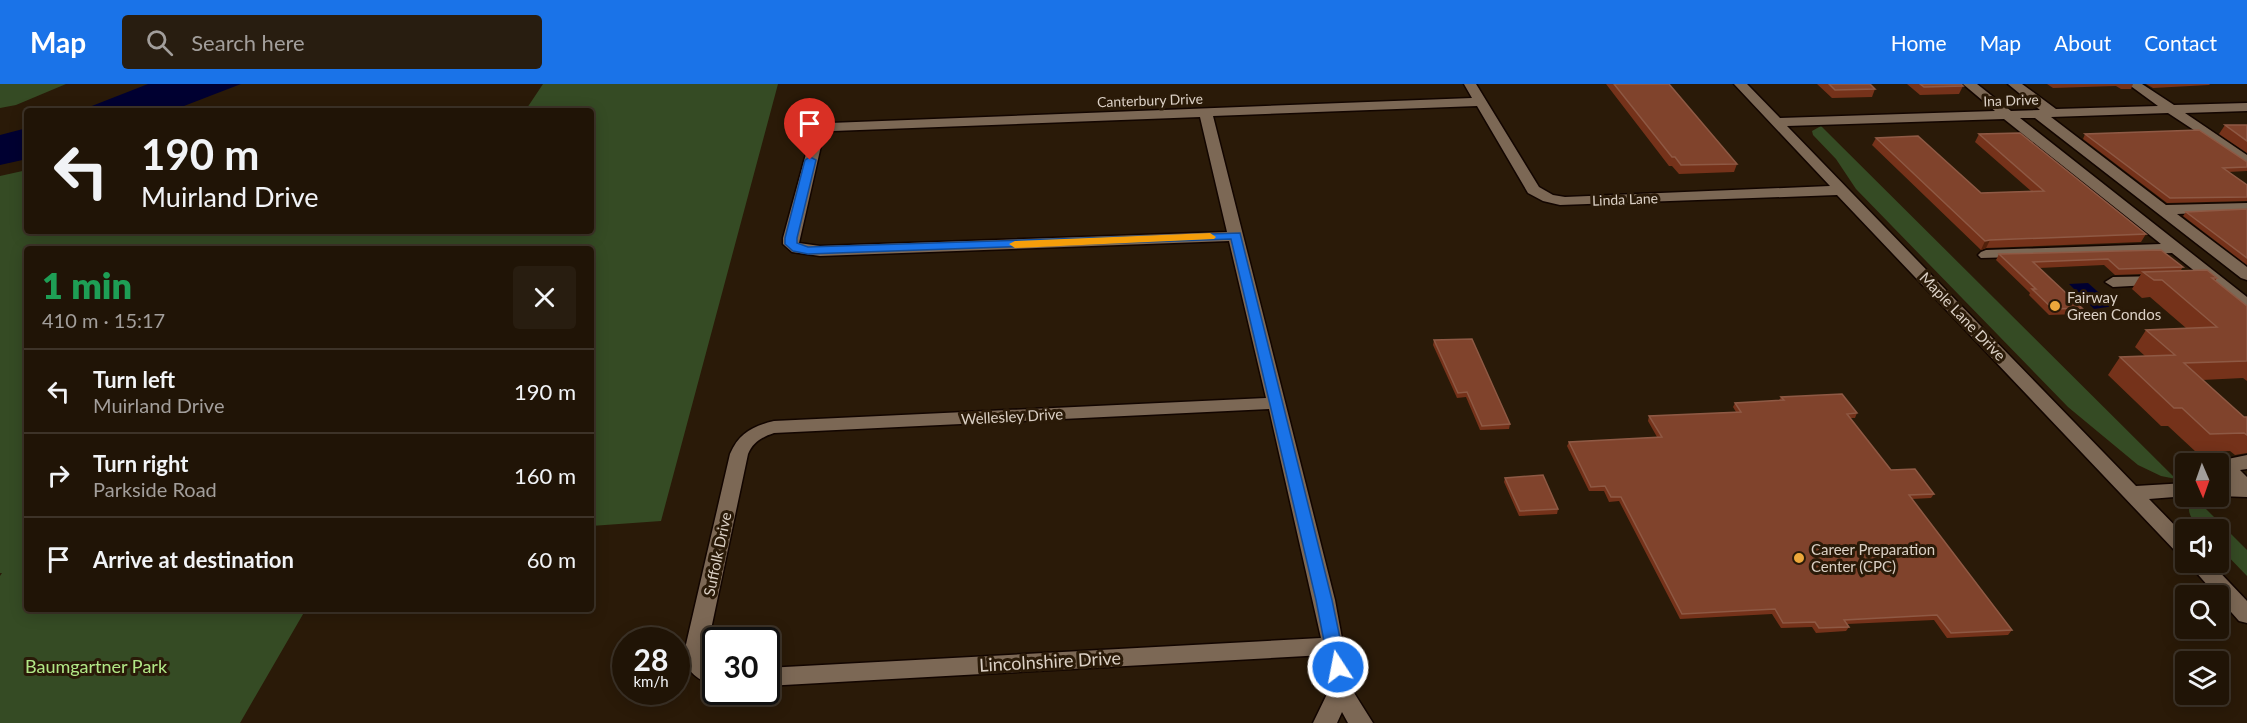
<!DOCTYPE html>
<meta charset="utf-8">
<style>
:root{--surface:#201406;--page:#281d10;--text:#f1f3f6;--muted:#a29e9b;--line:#3d3328;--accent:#1a73e8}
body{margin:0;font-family:Lato,sans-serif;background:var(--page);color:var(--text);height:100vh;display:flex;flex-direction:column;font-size:22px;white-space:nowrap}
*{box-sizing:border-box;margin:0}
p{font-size:20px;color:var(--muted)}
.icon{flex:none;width:33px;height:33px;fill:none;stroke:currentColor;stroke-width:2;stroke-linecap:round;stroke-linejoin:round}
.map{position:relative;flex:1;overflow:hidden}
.sheet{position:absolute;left:24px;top:162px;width:570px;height:366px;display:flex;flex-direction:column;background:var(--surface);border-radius:6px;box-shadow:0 3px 15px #0003,0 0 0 2px var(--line)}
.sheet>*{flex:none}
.guide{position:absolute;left:24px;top:24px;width:570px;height:126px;border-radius:6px;box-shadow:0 3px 15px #0003,0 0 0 2px var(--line);background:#201406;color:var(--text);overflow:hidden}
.needle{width:39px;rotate:178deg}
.buttons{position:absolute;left:2175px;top:369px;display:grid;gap:12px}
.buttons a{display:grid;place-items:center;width:54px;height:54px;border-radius:6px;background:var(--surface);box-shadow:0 3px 15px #0003,0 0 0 2px var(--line);font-size:30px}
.speed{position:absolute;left:612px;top:543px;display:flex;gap:12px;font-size:30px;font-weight:700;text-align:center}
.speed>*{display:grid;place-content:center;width:78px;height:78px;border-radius:50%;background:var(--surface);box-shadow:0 3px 15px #0003,0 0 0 2px var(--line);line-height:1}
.speed small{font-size:15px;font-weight:400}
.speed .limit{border:3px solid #111;border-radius:9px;background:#fff;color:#111}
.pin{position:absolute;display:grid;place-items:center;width:51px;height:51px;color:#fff;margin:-62px -26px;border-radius:50% 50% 50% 0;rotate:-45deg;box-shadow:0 0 6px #0007}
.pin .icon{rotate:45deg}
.me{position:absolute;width:66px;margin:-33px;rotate:349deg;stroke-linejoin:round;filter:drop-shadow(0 0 4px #0008)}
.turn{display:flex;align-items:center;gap:21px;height:126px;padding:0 18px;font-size:27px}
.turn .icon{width:78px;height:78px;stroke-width:2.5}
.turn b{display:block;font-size:42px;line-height:51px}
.round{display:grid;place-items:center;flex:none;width:63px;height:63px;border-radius:6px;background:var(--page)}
.head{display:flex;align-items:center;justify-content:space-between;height:102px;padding:0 18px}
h1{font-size:36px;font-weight:800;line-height:45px;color:#1e9e55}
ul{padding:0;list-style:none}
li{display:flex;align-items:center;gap:18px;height:84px;padding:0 18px;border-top:2px solid var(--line)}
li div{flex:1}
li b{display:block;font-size:22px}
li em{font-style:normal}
header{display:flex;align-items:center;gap:36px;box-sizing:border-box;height:84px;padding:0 30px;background:var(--accent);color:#fff}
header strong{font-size:28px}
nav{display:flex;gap:33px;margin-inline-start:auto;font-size:21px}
.search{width:420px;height:54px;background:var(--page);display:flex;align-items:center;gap:15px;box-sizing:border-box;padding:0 21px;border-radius:6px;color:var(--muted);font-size:22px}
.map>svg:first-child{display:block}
</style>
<header>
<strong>Map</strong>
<div class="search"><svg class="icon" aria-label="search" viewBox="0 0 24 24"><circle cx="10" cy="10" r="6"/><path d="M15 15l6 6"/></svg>Search here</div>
<nav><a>Home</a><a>Map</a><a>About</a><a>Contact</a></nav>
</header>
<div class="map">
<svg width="2247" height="639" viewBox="0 0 2247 639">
<rect width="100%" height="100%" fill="#2a1a08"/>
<path fill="#354b24" d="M0,0H66L16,21L0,24Z
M543,0H778L661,437L591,442V165H27V525H306L240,639H0V492L2,489H0V92L27,86V147H591V27H525Z
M1821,42L2176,395L2161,392L2138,381L2068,323L1856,105L1836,75L1813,51L1812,47Z
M2197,416L2247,466V492L2219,463L2218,446L2201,445C2194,438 2186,430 2190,419Z"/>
<path fill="#000031" d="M148,0H241L171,27H79Z
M27,44V75L0,81V51Z
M2088,199L2114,222L2094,225L2069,200Z"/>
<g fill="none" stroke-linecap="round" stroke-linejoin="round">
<defs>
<path id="minor" d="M1464,0H1476L1539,103L1553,111L1565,113L1830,102L1734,0H1747L1780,34L1995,27L1963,0H1977L2011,27L2040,26L2008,0H2022L2056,25L2158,22L2128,0H2142L2174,21L2247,19V27L2185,29L2247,71V81L2168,29L2051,33L2166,121L2247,119V127L2177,130L2247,183V196L2241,194L2035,34H2020L2247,213V226L2241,224L2172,169L1981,174L1978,171L1981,168L1986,166L2161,160L2004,35L1787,42L2136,402L2186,399L2187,412L2149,415L2186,453V473L2179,471L1837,111L1560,121L1543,117L1528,109L1477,22L1213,32L1335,516L1351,604L1373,639H1348L1342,628L1337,639H1313L1329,606L1324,571L766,602V584L1321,554L1269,325L774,349C762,353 753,358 748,370L706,569L707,577L716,583V602C698,596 686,589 684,569L730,370C739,349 753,342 774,337L1266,314L1229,157L820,172L792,168L783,160V154L812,48L830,39L1472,14ZM1200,33L1227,148L820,162L799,159L823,53L833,47Z
M2161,192L2169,197L2167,200L2113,203L2105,198L2113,193Z
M2247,371V385L2240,386L2247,393V413L2218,412V398H2229L2219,385L2223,376Z
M2187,478H2210L2247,517V539L2239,537Z"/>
</defs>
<use href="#minor" stroke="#120500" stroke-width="3"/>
<use href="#minor" fill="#7c6855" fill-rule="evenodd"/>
</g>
<path fill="#75321a" d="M1606,0H1669L1737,80L1734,88L1679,90L1672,82H1669Z
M1817,0H1870L1875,5L1872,13L1832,14Z
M1907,0H1961L1963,2L1959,10L1920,11Z
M2047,0H2133L2131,5H2121L2116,2L2053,4Z
M2146,0H2210L2209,1L2153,4Z
M2225,41H2247V69L2219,50Z
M1979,50L2146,150L2141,158L1986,164L1981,166L1872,61L1876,54L1981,109L2031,107L1975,58Z
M2085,50L2247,78V87L2228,88L2247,101V117L2167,119L2083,55Z
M2247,125V181L2183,132L2186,128Z
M2161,166L2183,183L2181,186L2217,194L2215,197L2247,222V297L2243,294L2202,296L2244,333H2247V369L2235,371L2230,367L2196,368L2168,342H2161L2108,291L2120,273L2145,272L2135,263L2146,246L2186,244L2150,213L2142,214L2132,205L2141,190L2115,191L2104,181L2039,184L2082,224L2078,230L2049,231L2029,211L2030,209L1996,176L1999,170Z
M1434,256L1510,340L1509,345L1480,346L1466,313L1457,314L1433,261Z
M1781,313L1857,329L1855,334H1850L1891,386L1934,410L1931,414L1912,415L2012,546L2008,551L1947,554L1934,536L1847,540L1849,543L1846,547L1816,549L1812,543L1781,544L1772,530L1680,535L1619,417L1609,418L1604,407H1589L1567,362L1569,358L1657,353L1648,337L1649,332L1736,328L1733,323L1735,319L1779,317Z
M1505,394L1558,425L1557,430L1519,432L1504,398Z"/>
<path fill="#52210b" d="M1990,156L1986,164L1981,166L1985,157Z"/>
<path fill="#80432c" stroke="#8e5944" stroke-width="1.5" d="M1614,0H1669L1737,80L1681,81L1675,73H1672Z
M1829,0H1870L1875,5L1835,6Z
M1920,0H1961L1963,2L1924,3Z
M2225,41H2247V57Z
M2199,46L2247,78V83L2223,84L2247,101V113L2170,114L2085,50Z
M2020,49L2146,150L1990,156L1985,157L1876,54L1918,52L1981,109L2044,107L1979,50Z
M2247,125V174L2186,128Z
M2161,166L2183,183L2119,185L2108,175L2033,178L2082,224L2053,225L2032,205H2036L1999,170Z
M2207,186L2217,194H2212L2247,222V277L2184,279L2244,333H2247V351L2244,349L2210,350L2182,324H2174L2120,273L2175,271L2146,246L2217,243L2162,196H2154L2143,188Z
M1472,255L1510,340L1482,342L1467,308L1458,309L1434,256Z
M1842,310L1857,329L1847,330L1891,386L1915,385L1934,410L1909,411L2012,546L1951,549L1937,531L1844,536L1849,543L1819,544L1815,538L1783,539L1775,525L1682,530L1621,413H1611L1605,402L1591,403L1569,358L1662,353L1649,332L1741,328L1735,319L1784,316L1781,313Z
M1543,391L1558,425L1520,427L1505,394Z"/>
<path fill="#1a73e8" stroke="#114b97" stroke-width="1.5" d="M810,73L816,76L797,154V159L808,163L1240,149L1332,516L1346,583L1344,588L1338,590L1332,588L1329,583L1316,516L1231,155L808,170L793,167L785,160V154L805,76Z"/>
<path fill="#f59e0b" d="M1210,149L1216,153L1214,155L1015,164L1009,160L1015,157Z"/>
<g fill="#eda83b" stroke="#2a1a08" stroke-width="2">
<circle cx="2055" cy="222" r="6"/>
<circle cx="1799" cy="474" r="6"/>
</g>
<g text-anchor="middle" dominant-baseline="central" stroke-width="6" stroke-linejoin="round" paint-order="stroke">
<g font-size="14" fill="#dbd0c5" stroke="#2a1a08">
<text transform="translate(1150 16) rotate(-2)">Canterbury Drive</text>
<text transform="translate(2011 16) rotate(-2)">Ina Drive</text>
<text transform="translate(1625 115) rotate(-2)">Linda Lane</text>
</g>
<g font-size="15" fill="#dbd0c5" stroke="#2a1a08" text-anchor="start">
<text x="2067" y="213">Fairway<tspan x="2067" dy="17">Green Condos</tspan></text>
<text x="1811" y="465">Career Preparation<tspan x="1811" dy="17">Center (CPC)</tspan></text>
</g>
<g font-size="15" fill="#dbd0c5" stroke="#2a1a08">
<text transform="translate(1963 232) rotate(46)">Maple Lane Drive</text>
<text transform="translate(1012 332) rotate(-3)">Wellesley Drive</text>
<text transform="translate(717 470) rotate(-78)">Suffolk Drive</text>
</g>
<g font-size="18" fill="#dbd0c5" stroke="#2a1a08">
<text transform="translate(1050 577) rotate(-3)">Lincolnshire Drive</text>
</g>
<g font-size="18" fill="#b2e887" stroke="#2a1a08">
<text x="96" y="582">Baumgartner Park</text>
</g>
</g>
</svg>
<div class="buttons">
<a><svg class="needle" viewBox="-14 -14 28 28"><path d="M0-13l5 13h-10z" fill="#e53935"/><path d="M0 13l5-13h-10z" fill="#a29e9b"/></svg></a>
<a><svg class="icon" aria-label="sound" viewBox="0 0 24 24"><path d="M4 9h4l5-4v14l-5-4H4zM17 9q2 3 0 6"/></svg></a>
<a><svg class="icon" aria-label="search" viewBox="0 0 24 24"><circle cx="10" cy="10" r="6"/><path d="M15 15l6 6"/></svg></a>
<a><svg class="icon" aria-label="layers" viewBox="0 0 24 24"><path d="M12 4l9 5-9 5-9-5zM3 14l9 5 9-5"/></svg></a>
</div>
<div class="speed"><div>28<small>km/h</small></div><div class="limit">30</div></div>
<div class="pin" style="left:810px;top:76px;background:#d93025"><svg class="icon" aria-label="arrive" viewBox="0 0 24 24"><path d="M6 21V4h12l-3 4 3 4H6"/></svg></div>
<svg class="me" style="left:1338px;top:583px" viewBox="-20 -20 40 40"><circle r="17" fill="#1a73e8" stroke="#fff" stroke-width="3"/><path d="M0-11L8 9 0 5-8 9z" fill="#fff"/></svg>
<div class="guide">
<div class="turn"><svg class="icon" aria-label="left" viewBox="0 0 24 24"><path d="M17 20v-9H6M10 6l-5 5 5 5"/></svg><div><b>190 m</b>Muirland Drive</div></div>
</div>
<section class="sheet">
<div class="head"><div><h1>1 min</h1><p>410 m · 15:17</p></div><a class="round"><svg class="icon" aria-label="close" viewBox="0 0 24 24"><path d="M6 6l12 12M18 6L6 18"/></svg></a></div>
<ul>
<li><svg class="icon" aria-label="left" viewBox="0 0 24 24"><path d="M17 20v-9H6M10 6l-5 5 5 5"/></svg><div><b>Turn left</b><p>Muirland Drive</p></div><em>190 m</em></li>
<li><svg class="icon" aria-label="right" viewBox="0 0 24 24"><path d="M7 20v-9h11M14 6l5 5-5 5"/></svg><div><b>Turn right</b><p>Parkside Road</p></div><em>160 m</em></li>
<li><svg class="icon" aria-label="arrive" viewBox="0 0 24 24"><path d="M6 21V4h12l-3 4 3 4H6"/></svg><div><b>Arrive at destination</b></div><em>60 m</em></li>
</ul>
</section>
</div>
